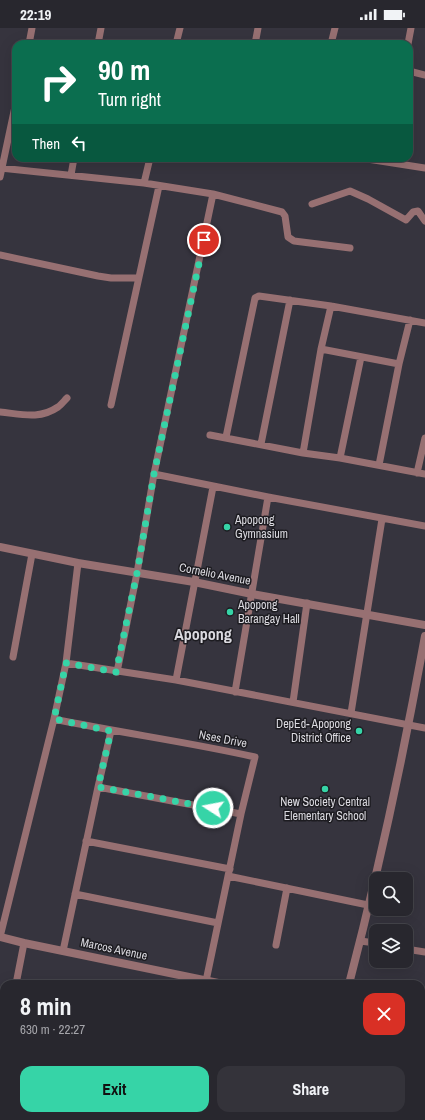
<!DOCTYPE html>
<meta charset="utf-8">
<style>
:root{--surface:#28272e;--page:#34333a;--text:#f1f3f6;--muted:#a5a5aa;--line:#44444a;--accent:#36d4a7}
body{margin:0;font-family:"Archivo Narrow",sans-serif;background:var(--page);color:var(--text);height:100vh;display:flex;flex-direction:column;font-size:15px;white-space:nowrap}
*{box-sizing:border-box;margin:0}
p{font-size:13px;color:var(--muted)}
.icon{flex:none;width:22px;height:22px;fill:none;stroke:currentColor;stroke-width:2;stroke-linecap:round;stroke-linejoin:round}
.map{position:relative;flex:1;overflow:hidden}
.panel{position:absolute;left:0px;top:952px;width:425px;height:140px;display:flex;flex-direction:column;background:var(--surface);border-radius:12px 12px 0 0;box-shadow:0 4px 16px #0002,0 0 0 1px var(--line)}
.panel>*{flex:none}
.hud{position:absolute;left:12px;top:12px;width:401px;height:122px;border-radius:12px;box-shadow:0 4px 16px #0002,0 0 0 1px var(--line);background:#0b6e4f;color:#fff;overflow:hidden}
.controls{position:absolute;left:369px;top:844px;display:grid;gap:8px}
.controls a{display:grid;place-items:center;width:44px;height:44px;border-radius:8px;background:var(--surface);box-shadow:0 4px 16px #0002,0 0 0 1px var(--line);font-size:20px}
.pin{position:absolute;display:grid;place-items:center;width:34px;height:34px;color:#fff;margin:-17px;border:2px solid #fff;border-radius:50%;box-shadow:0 1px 4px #0007}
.me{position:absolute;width:44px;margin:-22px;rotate:281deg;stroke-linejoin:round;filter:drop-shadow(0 0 3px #0008)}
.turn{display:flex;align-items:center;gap:14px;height:84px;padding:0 20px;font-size:18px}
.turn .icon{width:52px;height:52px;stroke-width:2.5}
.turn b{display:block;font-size:28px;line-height:34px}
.then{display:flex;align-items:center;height:38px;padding:0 20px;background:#0003;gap:8px;font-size:15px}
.round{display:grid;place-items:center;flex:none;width:42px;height:42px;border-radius:12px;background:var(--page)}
.overview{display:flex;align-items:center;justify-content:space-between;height:68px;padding:0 20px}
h1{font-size:24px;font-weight:700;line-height:30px}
.cta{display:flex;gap:8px;margin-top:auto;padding:8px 20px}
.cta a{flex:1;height:46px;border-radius:12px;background:var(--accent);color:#111;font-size:16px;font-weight:700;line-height:46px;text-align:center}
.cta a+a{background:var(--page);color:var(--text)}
.status{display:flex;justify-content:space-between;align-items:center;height:28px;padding:0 20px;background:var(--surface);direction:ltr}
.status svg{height:11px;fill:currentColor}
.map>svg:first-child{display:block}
</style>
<div class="status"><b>22:19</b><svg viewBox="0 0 49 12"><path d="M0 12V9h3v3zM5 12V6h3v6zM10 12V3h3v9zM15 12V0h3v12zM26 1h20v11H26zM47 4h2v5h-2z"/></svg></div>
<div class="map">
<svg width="425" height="1092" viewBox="0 0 425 1092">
<rect width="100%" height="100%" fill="#36343e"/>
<path fill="#445a08" d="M211,1088H292L291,1092H210Z"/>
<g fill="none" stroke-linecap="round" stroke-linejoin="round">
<path stroke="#977072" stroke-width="7" d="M29,16L32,0
M98,16L101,0
M176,16L180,0
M255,16L258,0
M331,16L335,0
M408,16L411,0
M409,43L425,47
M361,130L425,140
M0,140L144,155L213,166L282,184L285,188L288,209L294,213L350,220
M71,147L74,130
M0,149L16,74
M144,155L150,130
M312,176L350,163L368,171L406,192L413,184L418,183L425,193
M0,227L98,248L111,250H138
M321,321L399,336
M111,377L159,158
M0,384C21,386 39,392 58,379C61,377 64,373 67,370
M210,407L303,425L340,430L425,446
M226,409L255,270L259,268L331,278L425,295
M261,416L290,272
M303,425L321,321L331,278
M340,430L361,329
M379,437L399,336L410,292
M417,445L425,410
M154,446L268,469L425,498
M13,629L32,526
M66,635L176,652L425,700
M117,644L137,545L154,446L213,166
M176,652L213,459
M235,664L268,469
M293,674L307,575
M351,685L382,491
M54,691C121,705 189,714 255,729L241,786L206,953
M98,759L241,786
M86,813L230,841
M228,848L368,877
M75,866L218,895
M0,909L54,691L66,635L78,535
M360,913L376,915
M276,917L287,860
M406,921L425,924
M63,923L98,759L111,703
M16,956L24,915
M0,1035L4,1015
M320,1092V1088"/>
<path stroke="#977072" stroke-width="8" d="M0,519L78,535L194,554L252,566L425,597
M0,909L24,915L223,956
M349,956C379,841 404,725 425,608
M421,993H425"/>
</g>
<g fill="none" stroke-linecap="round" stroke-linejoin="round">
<path stroke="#36d4a7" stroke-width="7" stroke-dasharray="0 12.6" d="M204,212L154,446L137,545L116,644L66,635L54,691L111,703L98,759L213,780"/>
</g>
<g fill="#36d4a7" stroke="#1d1c21" stroke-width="1.5">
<circle cx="227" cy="499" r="4"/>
<circle cx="230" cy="584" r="4"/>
<circle cx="359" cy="703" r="4"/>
<circle cx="325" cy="761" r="4"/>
</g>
<g text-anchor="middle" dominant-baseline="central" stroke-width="3" stroke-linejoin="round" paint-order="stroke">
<g font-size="12" fill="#dbdae0" stroke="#1d1c21" text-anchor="start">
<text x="235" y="492">Apopong<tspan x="235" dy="14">Gymnasium</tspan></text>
<text x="238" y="577">Apopong<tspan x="238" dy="14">Barangay Hall</tspan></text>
<text x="351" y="696" text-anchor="end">DepEd- Apopong<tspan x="351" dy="14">District Office</tspan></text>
<text x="325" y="774" text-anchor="middle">New Society Central<tspan x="325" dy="14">Elementary School</tspan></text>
</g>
<g font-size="12" fill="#dbdae0" stroke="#1d1c21">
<text transform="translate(215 546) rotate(11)">Cornelio Avenue</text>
<text transform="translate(223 711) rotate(11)">Nses Drive</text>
<text transform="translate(114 921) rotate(12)">Marcos Avenue</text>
</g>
<g font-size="16" font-weight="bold" fill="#dbdae0" stroke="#1d1c21">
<text x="203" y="606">Apopong</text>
</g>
</g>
</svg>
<div class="controls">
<a><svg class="icon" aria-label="search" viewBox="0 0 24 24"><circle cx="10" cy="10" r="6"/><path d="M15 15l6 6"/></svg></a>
<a><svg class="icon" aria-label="layers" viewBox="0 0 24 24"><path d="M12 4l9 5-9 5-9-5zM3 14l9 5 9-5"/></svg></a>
</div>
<div class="pin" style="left:204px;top:212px;background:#d93025"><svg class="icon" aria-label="arrive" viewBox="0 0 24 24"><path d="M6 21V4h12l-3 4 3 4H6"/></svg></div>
<svg class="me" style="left:213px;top:780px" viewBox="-20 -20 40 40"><circle r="17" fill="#36d4a7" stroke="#fff" stroke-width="3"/><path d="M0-11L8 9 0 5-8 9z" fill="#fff"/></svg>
<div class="hud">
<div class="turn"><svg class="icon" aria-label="right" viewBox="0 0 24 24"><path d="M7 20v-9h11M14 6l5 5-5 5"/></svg><div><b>90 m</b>Turn right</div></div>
<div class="then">Then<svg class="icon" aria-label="left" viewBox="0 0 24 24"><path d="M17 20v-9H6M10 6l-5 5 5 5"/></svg></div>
</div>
<section class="panel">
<div class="overview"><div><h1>8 min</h1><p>630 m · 22:27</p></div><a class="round" style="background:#d93025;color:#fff"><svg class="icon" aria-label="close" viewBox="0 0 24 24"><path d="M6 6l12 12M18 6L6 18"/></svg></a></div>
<div class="cta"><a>Exit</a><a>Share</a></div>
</section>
</div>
